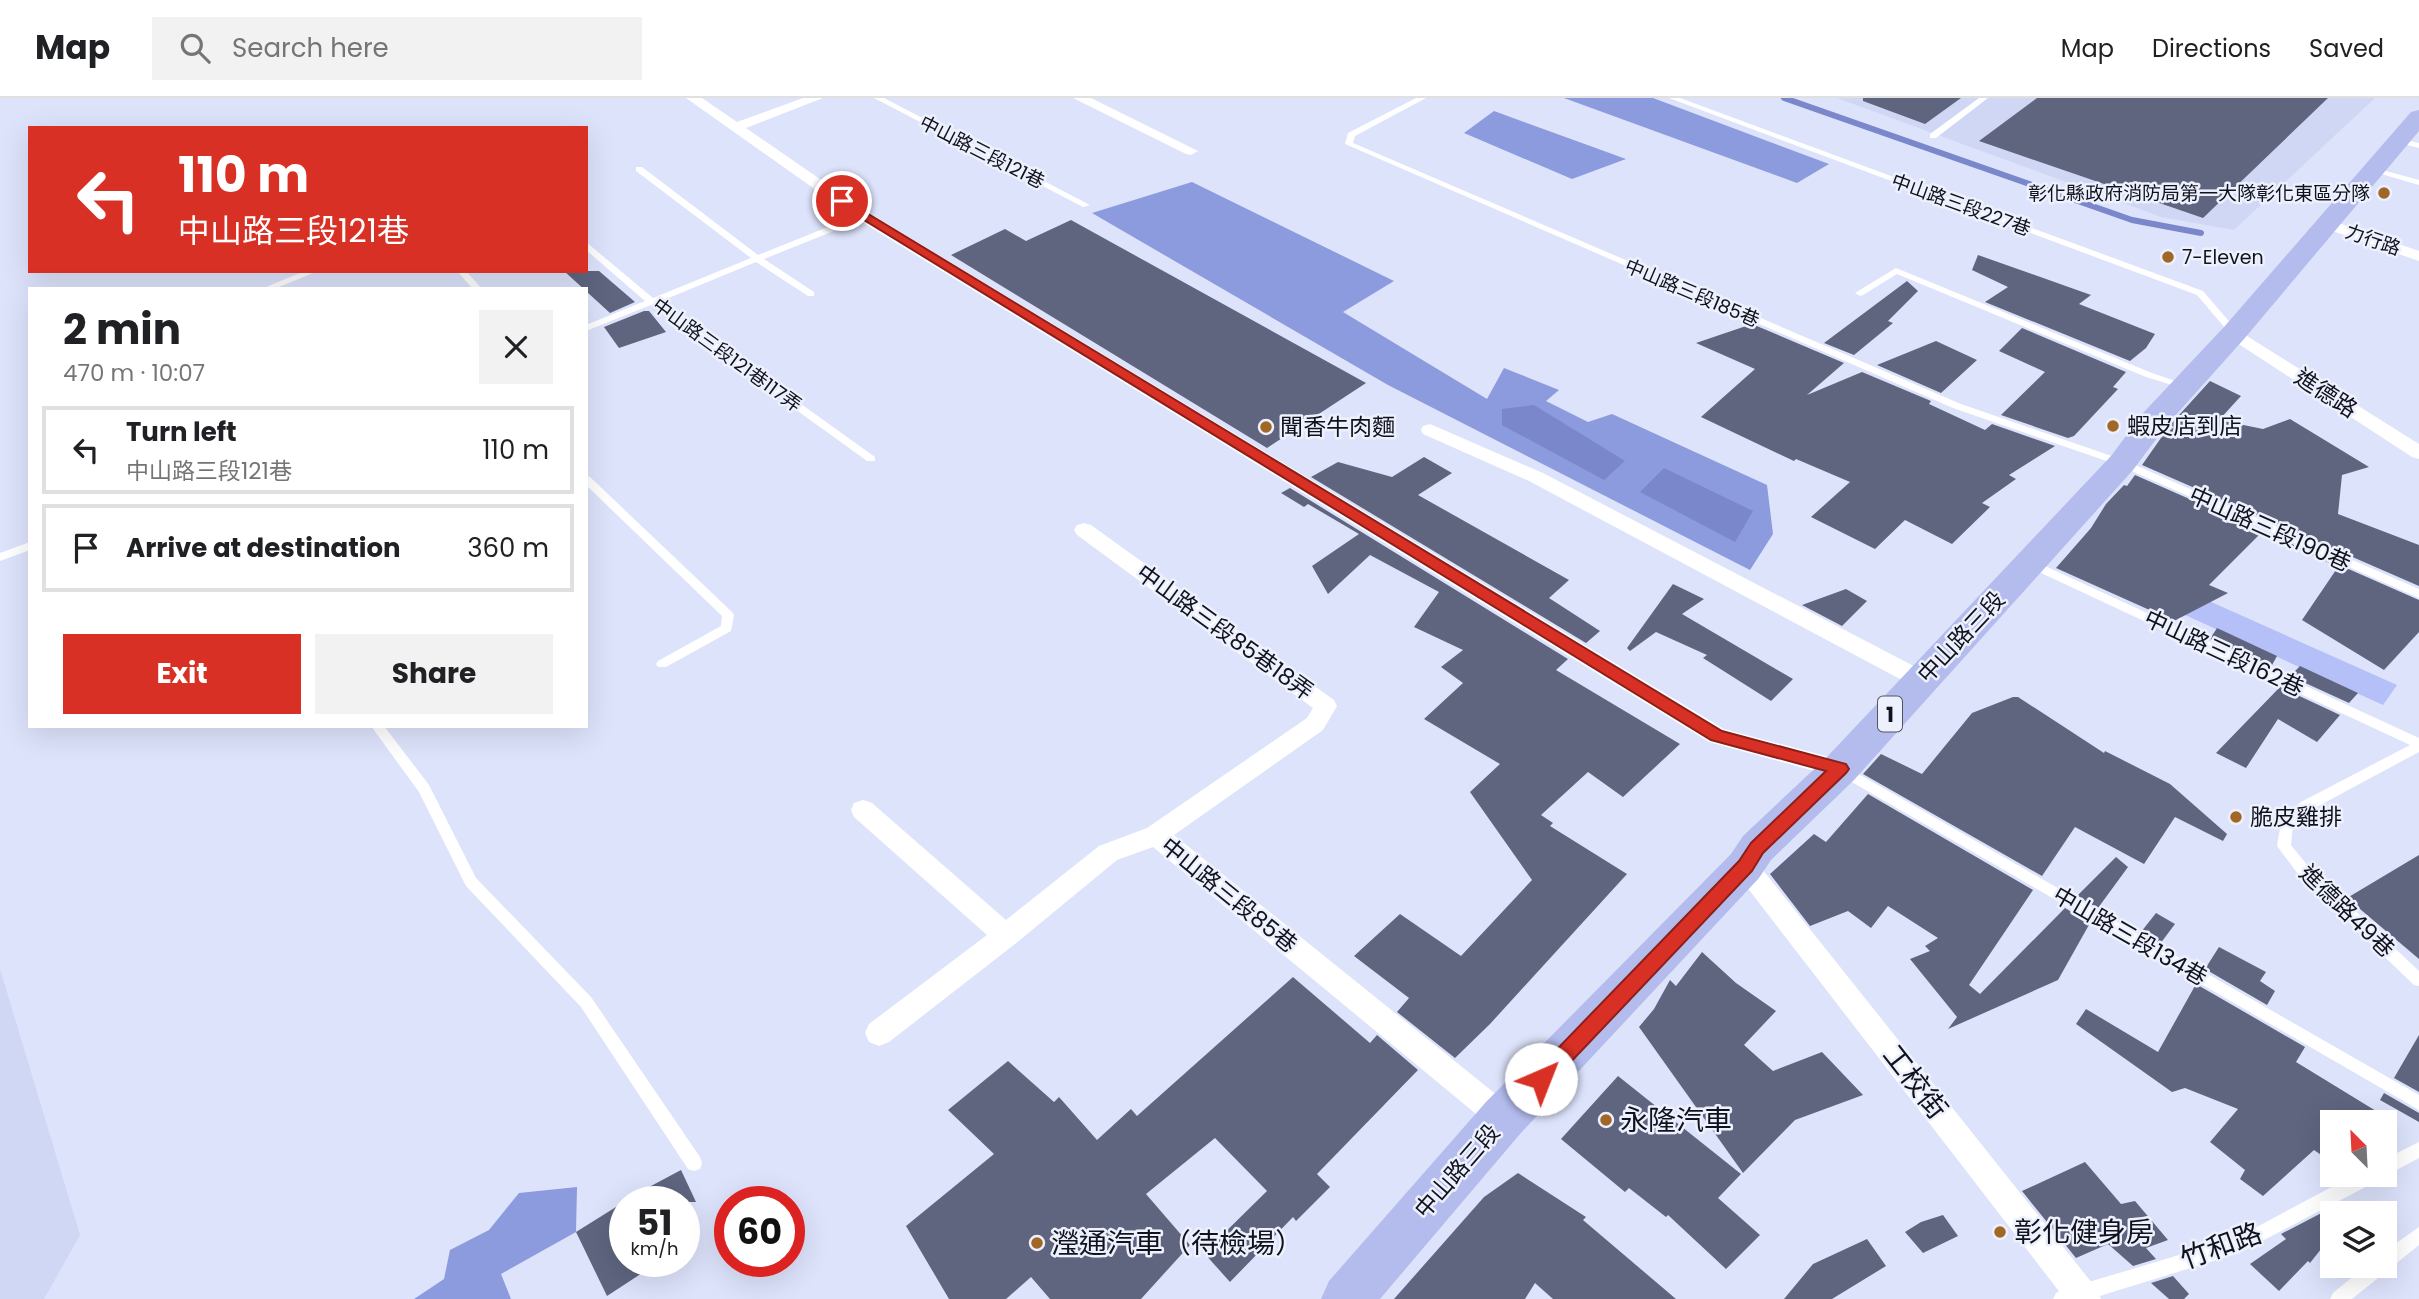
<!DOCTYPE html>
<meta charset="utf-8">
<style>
:root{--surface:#fff;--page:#f2f2f2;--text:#202124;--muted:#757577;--line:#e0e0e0;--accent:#d93025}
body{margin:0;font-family:Poppins,"Noto Sans TC",sans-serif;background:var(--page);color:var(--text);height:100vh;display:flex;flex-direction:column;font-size:26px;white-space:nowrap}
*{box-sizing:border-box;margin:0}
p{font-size:23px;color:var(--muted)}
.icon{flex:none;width:38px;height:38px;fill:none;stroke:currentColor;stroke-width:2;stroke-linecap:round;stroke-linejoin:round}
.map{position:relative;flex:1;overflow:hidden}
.panel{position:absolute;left:28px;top:189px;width:560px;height:441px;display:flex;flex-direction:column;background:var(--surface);border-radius:0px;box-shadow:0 7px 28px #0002}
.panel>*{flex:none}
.guide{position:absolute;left:28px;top:28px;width:560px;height:147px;border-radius:0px;box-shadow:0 7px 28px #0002;background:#d93025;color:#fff;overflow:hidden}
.needle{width:46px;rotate:336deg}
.tools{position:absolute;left:2320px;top:1012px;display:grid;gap:14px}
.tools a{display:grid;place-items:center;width:77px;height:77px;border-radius:0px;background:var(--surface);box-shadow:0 7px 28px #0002;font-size:35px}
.speed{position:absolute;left:609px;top:1088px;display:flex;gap:14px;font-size:35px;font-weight:700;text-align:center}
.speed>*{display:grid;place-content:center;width:91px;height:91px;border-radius:50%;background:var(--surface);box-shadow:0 7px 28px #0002;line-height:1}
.speed small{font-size:18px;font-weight:400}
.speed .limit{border:10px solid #d22;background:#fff;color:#111}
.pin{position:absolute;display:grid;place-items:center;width:60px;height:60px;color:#fff;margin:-30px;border:4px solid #fff;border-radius:50%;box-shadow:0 2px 7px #0007}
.me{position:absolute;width:77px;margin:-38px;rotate:44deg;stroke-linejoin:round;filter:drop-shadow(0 0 5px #0008)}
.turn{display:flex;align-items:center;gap:24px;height:147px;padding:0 35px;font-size:32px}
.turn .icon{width:91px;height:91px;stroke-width:2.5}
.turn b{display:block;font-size:49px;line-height:60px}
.round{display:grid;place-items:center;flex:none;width:74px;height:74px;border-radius:0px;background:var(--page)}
.headline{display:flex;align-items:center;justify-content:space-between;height:119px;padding:0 35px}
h1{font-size:42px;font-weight:700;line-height:52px}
.primary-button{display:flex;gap:14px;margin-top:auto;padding:14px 35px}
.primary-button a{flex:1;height:80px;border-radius:0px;background:var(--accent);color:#fff;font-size:28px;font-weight:700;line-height:80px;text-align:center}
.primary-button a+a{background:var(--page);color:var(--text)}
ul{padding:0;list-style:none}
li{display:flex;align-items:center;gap:21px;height:88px;margin:0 14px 10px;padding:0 21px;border:4px solid var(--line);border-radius:0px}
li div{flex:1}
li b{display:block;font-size:26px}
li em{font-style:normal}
header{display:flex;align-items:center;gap:42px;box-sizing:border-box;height:98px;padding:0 35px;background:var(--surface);border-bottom:2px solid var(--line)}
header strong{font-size:33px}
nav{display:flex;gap:38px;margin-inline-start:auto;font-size:24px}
.search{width:490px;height:63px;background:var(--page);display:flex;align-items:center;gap:18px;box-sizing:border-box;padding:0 24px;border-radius:0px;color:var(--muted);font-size:26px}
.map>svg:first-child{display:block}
</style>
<header>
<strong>Map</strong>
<div class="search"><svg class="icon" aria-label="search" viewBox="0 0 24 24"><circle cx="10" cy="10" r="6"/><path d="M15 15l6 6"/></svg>Search here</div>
<nav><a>Map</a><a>Directions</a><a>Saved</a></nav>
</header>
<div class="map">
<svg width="2419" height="1201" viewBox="0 0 2419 1201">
<rect width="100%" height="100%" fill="#dde3fb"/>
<path fill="#d0d7f5" d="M1837,0H2375L2234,132L2161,119Z
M0,871L80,1137L44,1201H0Z"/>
<path fill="#b4c0f7" d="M2088,449L2397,587L2383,607L2075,467Z"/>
<path fill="#8c9ade" d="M1564,0H1653L1829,66L1797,85Z
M1494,13L1626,61L1572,81L1464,35Z
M1192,84L1394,183L1343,214L1487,301L1504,270L1559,292L1546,303L1588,324L1612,316L1767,387L1773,436L1750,472L1388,287L1092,115Z
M577,1089L576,1134L501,1176L511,1201H414L444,1181L450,1152L489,1132L519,1095Z"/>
<path fill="#7a87ca" d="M1534,307L1625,363L1604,382L1502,327V311Z
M1664,370L1753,413L1735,444L1640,394Z"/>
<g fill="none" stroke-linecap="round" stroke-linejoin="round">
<path stroke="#7a87ca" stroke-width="6" d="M1784,0L2132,122L2201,135"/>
</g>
<path fill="#5f657f" d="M1863,0H1961L1925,26L1863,3Z
M2037,0H2328L2203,120L1979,43Z
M1071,122L1366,285L1267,350L951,157L1005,131L1026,143Z
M1978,157L2091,197L2079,206L2155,236L2146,250L2130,263L1985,204L2008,189L1972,172Z
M564,173H599L635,204L610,215Z
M1907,183L1918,193L1888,223L1893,225L1854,257L1824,245Z
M644,213H649L666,234L619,250L604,229Z
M1752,226L1844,265L1807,297L1862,274L1931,303L1929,306L1985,332L1992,326L2055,348L2009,377L2016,381L1982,405L1990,409L1952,446L1905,422L1875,451L1811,419L1850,384L1796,361L1794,363L1701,319L1755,271L1696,245Z
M2022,230L2126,274L2113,289L2118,291L2074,338L2068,340L2001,317L2045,274L1999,253Z
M1936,243L1977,262L1941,295L1877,267Z
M2210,283L2241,298L2219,322L2263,331L2290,321L2369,369L2342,377L2338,416L2419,447V488L2142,367L2161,340L2174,329L2170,327Z
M1424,359L1452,375L1418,397L1569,482L1549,500L1600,533L1586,545L1311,379L1338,364L1392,379Z
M2135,377L2419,502V534L2384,572L2302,522L2338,469L2262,434L2209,487L2228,495L2174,523L2056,470L2091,430L2106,406L2124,387L2127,388Z
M1290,390L1568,561L1556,572L1680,646L1623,699L1588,674L1541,717L1553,725L1550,728L1627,776L1490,926L1455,960L1397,914L1409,900L1354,858L1400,816L1461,858L1532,782L1470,694L1500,666L1424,621L1463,585L1441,569L1463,552L1414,529L1439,494L1370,457L1328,496L1312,468L1359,436L1308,406L1304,409L1281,395Z
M1673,486L1704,501L1682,516L1793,581L1771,603L1703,560L1707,557L1656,534L1630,553L1627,550Z
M1846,491L1867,503L1842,528L1802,507Z
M2217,530L2277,558L2271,569L2210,541Z
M2300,568L2358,595L2349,605L2290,578Z
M2280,589L2340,617L2317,644L2278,621L2246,670L2216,655Z
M2013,599H2018L2104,655L2105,653L2170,686L2227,736L2223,743L2175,719L2144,766L2075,729L2042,778L1863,676L1881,656L1922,676L1972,615Z
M1868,696L2033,792L1969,887L1980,896L2065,810L2090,825L2058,882L1948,931L1957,919L1910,861L1930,853L1925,848L1938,840L1888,808L1871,830L1848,813L1810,828L1770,776L1814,736L1826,744Z
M2419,757V861L2347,800Z
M2116,759L2128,769L2098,810L2077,798Z
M2156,815L2175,826L2160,846L2141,834Z
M2219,849L2266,874L2260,883L2275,893L2267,907L2205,871Z
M1702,854L1736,885L1776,913L1744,947L1773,973L1822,954L1863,997L1795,1022L1743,1075L1639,929L1654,911L1670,882L1676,888Z
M1293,879L1370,945L1377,937L1418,972L1317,1076L1330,1089L1296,1123L1293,1119L1230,1184L1204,1155L1267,1093L1215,1040L1146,1096L1190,1147L1141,1201H1050L1031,1179L1006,1201H949L906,1128L994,1056L948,1012L1008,963L1054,1004L1059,999L1097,1042L1131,1011L1137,1018Z
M2196,886L2305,949L2296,964L2394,1024H2333V1065L2314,1052L2263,1098L2240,1081L2245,1072L2210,1044L2238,1011L2185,990L2172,994L2076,926L2086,911L2158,954Z
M2419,937V994L2394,980Z
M1618,978L1741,1076L1718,1100L1760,1137L1726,1171L1668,1117L1666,1119L1629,1090L1625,1094L1561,1041Z
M2384,995L2419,1015V1024L2380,1002Z
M2085,1064L2121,1106L2135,1103L2168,1142L2146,1150L2156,1161L2133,1168L2108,1146L2076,1160L2022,1093Z
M681,1072L696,1104H625V1164H659L607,1198L576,1134L624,1104H621Z
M1518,1075L1586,1119L1583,1122L1676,1201H1553L1535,1185L1525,1201H1394L1484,1099Z
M2333,1109V1136L2310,1165L2308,1163L2279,1193L2250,1166L2286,1141L2281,1136Z
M1943,1117L1958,1138L1923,1155L1905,1134L1921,1124Z
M1867,1141L1886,1168L1832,1201H1784L1813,1166Z
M2173,1178L2189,1196L2184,1201H2169L2151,1185Z"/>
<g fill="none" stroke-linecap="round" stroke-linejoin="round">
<path fill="#fff" fill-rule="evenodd" d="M874,0H884L1090,107L1083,109Z
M1416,0H1426L1355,38L1353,45L1961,306L2126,363L2419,491V500L2118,367L1953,310L1345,46L1348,35Z
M1669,0H1680L2203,193L2239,235L2234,238L2231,237L2197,197Z
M1979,0H1988L1936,40H1930V36Z
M2396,40L2419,45V50L2396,44Z
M636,69H642L758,157L860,116H866V120L764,161L814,194V198H808L756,164L659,204L875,359V363H867L651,207L586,233V227L645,203L586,152V144L653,200L751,160L636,73Z
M2371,69L2419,82V87L2371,73Z
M1896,170L2152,275L2190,288L2185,291L2146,279L1897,176L1863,197L1860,198L1855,195Z
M305,173H318L274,191H261Z
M457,173H466L482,191H473Z
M586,378L590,379L732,514L734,517L731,533L666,569H658L656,566L658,563L721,528L722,518L586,387Z
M30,444V452L0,463V455Z
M2030,461L2419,640V654L2311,712L2293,725L2291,747L2308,768L2419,873V888L2414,887L2298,776L2277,748L2282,719L2301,704L2410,647L2026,468L2024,465L2026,462Z
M371,628H384L429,687L476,780L591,899L700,1059L702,1065L700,1071L694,1073L688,1071L581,909L466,788L419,694Z
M1843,667L2419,997V1012L1838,676L1837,672L1838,668Z
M2419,1044V1060L2385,1078L2381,1076H2385V1061Z
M2356,1076H2381L2379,1082L2239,1155L2090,1201H2053L2056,1195L2062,1192L2236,1140Z
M2419,1129V1147L2352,1201H2330L2333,1195L2367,1167H2385V1153Z"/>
<path fill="#fff" fill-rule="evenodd" d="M686,0H702L737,24L803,0H823L746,30L869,115L1724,631L1848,664L1852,671L1848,678L1840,680L1709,644L857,121Z
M1073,0H1091L1198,53L1191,57L1186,56Z
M2327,121L2419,153V163L2321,129L2319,126Z
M2234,230L2419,346V361L2412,359L2228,239L2225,235Z
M1430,326L1543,375L1929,576L1932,582L1929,588L1921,590L1913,588L1529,383L1423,336L1421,332L1423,328Z
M1084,425L1091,427L1334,602L1337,608L1323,632L1174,737L1513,1010L1517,1020L1513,1030L1503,1034L1493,1030L1153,749L1117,762L1015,846L889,944L879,948L869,944L865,935L869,926L987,837L854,719L851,712L854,705L863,702L872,705L1006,822L1099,748L1147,730L1307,620L1313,610L1077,437L1074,432L1077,427Z
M1745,757L1754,761L2096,1190L2101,1201H2065L1736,775L1732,768L1736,761Z"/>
<path fill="#b3bced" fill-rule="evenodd" d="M2419,12V33L2244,241L2166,328L2133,372L1854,682L1771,762L1759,780L1520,1036L1380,1201H1321L1329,1183L1486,1004L1731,756L1743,738L1826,660L2111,358L2144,314L2224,229L2411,14Z"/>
</g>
<path fill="#d93025" stroke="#8d1f18" stroke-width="2" d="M842,100L1722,633L1846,666L1849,671L1846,675L1763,755L1752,773L1548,988L1541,991L1534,988L1531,981L1534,975L1739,763L1751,745L1826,673L1711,642L838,106L837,103Z"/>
<g fill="#a16726" stroke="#edf0fd" stroke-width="2.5">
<circle cx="2384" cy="95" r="7"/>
<circle cx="2168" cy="159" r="7"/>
<circle cx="2113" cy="328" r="7"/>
<circle cx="1266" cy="329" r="7"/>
<circle cx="2236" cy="719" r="7"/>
<circle cx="1606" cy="1022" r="7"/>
<circle cx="2000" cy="1134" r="7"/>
<circle cx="1037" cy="1145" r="7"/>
</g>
<g text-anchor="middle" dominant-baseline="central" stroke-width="5" stroke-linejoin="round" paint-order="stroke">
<g font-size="19" fill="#10121c" stroke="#edf0fd">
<text transform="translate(982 54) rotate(27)">中山路三段121巷</text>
<text transform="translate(1961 107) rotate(20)">中山路三段227巷</text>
<text transform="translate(2373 142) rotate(19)">力行路</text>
<text transform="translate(1692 195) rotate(23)">中山路三段185巷</text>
<text transform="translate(727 257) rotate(36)">中山路三段121巷117弄</text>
</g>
<g font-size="19" fill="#10121c" stroke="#edf0fd" text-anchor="end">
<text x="2370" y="95">彰化縣政府消防局第一大隊彰化東區分隊</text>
<text x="2182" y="159" text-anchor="start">7-Eleven</text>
</g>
<rect fill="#edf0fd" stroke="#525560" stroke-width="2" x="1878" y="598.5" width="24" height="35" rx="5"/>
<g font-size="21" font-weight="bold" fill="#10121c">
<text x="1890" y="616">1</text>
</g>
<g font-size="23" fill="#10121c" stroke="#edf0fd">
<text transform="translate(2326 295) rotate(33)">進德路</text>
<text transform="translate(2270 431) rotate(24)">中山路三段190巷</text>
<text transform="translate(1225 534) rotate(36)">中山路三段85巷18弄</text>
<text transform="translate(1961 539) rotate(-47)">中山路三段</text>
<text transform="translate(2224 555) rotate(25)">中山路三段162巷</text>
<text transform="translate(1229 797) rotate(39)">中山路三段85巷</text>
<text transform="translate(2347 813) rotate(44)">進德路49巷</text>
<text transform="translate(2130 838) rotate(30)">中山路三段134巷</text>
<text transform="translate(1457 1073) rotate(-49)">中山路三段</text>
</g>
<g font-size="23" fill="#10121c" stroke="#edf0fd" text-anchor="start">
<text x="2127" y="328">蝦皮店到店</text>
<text x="1280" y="329">聞香牛肉麵</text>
<text x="2250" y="719">脆皮雞排</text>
</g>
<g font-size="28" fill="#10121c" stroke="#edf0fd">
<text transform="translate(1915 984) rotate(52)">工校街</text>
<text transform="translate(2221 1148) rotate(-20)">竹和路</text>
</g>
<g font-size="28" fill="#10121c" stroke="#edf0fd" text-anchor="start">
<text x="1620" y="1022">永隆汽車</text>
<text x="2014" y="1134">彰化健身房</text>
<text x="1051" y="1145">瀅通汽車（待檢場）</text>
</g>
</g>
</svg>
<div class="tools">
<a><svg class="needle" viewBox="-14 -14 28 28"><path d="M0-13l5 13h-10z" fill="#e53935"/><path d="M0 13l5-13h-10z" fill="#757577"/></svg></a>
<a><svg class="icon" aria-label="layers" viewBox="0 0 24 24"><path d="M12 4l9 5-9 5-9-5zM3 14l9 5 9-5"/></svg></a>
</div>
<div class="speed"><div>51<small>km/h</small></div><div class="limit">60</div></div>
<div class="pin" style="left:842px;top:103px;background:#d93025"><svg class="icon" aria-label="arrive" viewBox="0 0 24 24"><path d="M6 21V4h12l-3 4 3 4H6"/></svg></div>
<svg class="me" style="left:1541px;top:981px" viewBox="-20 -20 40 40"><circle r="19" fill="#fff"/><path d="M0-13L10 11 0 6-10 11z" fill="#d93025"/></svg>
<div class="guide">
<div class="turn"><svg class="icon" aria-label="left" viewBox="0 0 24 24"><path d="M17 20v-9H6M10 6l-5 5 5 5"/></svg><div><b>110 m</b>中山路三段121巷</div></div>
</div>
<section class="panel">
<div class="headline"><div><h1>2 min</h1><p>470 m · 10:07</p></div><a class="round"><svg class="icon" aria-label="close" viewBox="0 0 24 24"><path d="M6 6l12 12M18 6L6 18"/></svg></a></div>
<ul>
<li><svg class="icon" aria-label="left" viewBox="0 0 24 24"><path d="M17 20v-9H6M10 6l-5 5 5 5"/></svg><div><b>Turn left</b><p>中山路三段121巷</p></div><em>110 m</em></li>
<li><svg class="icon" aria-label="arrive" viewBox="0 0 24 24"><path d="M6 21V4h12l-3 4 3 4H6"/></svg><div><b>Arrive at destination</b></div><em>360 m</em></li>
</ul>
<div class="primary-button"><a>Exit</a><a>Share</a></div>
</section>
</div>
